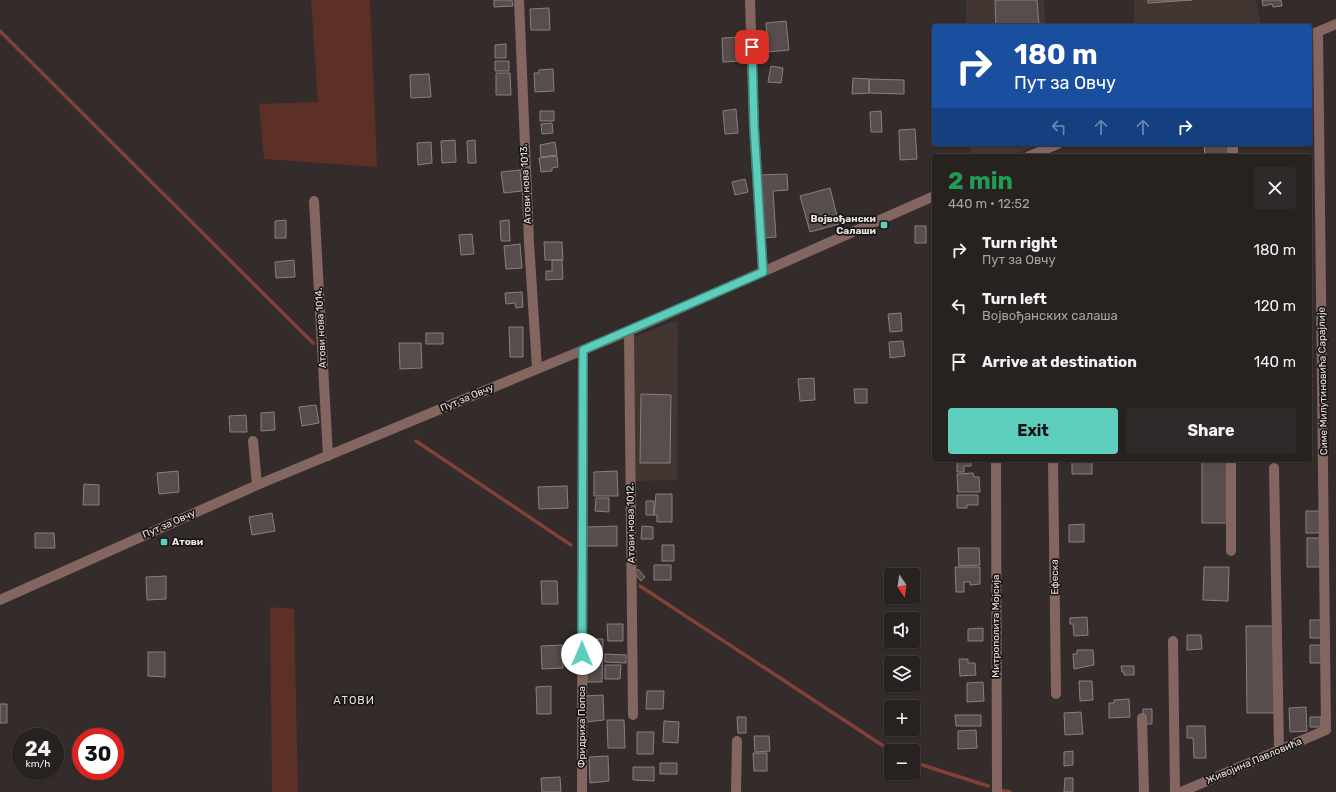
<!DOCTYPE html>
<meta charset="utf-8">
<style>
:root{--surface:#272120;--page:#2f2929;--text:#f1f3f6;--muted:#a4a3a5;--line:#433e3e;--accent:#5ccebb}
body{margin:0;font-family:Rubik,sans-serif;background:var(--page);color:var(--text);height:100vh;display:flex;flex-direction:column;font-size:15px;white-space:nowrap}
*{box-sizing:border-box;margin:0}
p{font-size:13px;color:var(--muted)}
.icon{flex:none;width:22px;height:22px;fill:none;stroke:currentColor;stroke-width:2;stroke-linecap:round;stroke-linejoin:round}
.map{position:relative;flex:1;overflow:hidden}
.side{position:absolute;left:932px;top:154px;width:380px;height:308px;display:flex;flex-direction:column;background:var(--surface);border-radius:4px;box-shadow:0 1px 3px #0004,0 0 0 1px var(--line)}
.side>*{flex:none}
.banner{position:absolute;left:932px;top:24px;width:380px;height:122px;border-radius:4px;box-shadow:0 1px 3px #0004,0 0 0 1px var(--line);background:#1a4fa0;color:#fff;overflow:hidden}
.needle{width:26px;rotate:167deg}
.fabs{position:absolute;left:884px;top:568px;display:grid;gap:8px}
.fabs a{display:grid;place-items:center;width:36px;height:36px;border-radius:4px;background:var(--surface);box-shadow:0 1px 3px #0004,0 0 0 1px var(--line);font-size:20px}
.speed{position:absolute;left:12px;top:728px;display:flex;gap:8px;font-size:20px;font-weight:700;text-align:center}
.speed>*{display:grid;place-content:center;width:52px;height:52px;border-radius:50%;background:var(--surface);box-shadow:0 1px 3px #0004,0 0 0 1px var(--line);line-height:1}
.speed small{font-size:10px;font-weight:400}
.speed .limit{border:6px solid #d22;background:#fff;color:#111}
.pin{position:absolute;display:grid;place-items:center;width:34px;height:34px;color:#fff;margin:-17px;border-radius:8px;box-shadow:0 2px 6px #0006}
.me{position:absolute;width:44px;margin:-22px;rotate:0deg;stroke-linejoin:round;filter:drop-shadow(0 0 3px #0008)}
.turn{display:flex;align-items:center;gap:14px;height:84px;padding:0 16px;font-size:18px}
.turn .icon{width:52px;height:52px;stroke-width:2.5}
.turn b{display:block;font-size:28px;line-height:34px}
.lanes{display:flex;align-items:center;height:38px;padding:0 16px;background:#0003;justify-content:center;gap:20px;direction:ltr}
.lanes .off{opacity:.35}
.round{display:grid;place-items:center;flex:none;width:42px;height:42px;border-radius:4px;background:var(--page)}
.summary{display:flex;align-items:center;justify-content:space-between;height:68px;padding:0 16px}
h1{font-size:24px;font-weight:700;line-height:30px;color:#1e9e55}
.action{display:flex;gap:8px;margin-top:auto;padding:8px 16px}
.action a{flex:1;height:46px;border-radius:4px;background:var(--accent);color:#111;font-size:16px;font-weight:700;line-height:46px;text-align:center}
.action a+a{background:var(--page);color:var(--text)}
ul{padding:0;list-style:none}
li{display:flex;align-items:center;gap:12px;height:56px;padding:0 16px}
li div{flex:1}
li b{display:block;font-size:15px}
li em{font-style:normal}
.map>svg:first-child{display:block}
</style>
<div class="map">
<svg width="1336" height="792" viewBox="0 0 1336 792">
<rect width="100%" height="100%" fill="#342c2b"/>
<path fill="#433532" d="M966,0H1044L1045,26H966Z
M1134,0H1256L1261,26H1134Z
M970,144H1041L1009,156H971Z
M675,321L678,323L677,480L635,481L623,341Z"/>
<path fill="#5c2f27" d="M311,0H370L377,167L264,159L259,104L318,102Z
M270,607L294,609L298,792H272Z"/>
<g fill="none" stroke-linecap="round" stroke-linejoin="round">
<path stroke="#804137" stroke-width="3.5" d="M0,31L313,343
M416,441L571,545
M640,586L891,751
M913,762L988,786
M999,790L1010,792"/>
</g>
<path fill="#564d4c" stroke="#89807e" d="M494,0H512L513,6L494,7Z
M995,0H1037L1039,26H996Z
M1148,0H1192L1148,3Z
M1262,0H1281L1282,6L1273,7L1272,4L1263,6Z
M549,8L550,30H531L530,9Z
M786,21L789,50L768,52L766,23Z
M741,37L742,61L723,62L722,38Z
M506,44V58H495V45Z
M495,61H509V71H495Z
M771,66L783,68L781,83L768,82Z
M553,69L554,91L535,92L534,73H539V70Z
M496,73H510L511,95H496Z
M429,74L431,97L411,98L410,75Z
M853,78L869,79V93L852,94Z
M869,79L904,80V94L869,93Z
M736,109L738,133L725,134L723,111Z
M540,111H554V121H540Z
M881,111L882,132H871L870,112Z
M552,123L553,133L542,134L541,124Z
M915,129L917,159L900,160L899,130Z
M455,140L456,162L442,163L441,141Z
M475,140L476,163H468L467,141Z
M431,142L432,163L418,165L417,143Z
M555,142L557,155L541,157L540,145Z
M1204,144H1228V156H1205Z
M557,156L558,167L552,168V171L541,172L539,158Z
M520,170L522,191L504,193L501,172Z
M787,174L788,190L773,191L776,237L764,238L760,175Z
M745,179L748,192L735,195L732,182Z
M830,188L839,224L810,232L800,196Z
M286,220V238H275V221Z
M509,220L510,241H501L500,221Z
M915,226H926V243H915Z
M472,234L474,254L461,255L459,235Z
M544,242H562L563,260H545Z
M520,244L522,268L506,269L504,246Z
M294,260L295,277L276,278L275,262Z
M552,260H562L563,279L546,280V271H552Z
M522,292L523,307L516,308L515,303L506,304L505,293Z
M901,313L902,331L890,332L888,314Z
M509,327H523V357H510Z
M426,333H443V344H426Z
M903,341L905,356L890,358L889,342Z
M399,343H421L422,368L400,369Z
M814,378L815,400L800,401L798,379Z
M854,389H867V403H855Z
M641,394L671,395L670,463H640Z
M316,405L319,423L302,426L299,407Z
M274,412L275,430L261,431V413Z
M246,415L247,432H230L229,416Z
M957,460H971V466H964V472H957Z
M1072,460H1092V474H1072Z
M1202,460H1227V523H1202Z
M178,471L179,492L159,494L157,473Z
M617,471L618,496H594V472Z
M973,473L974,477H979L980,492H958L957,474Z
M84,484L99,485V505H83Z
M567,486L568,508L539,509L538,487Z
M656,494H672V522H657V515H654Z
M957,495H978V505H967V508H957Z
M596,498H609V512L595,511Z
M646,501H654V515H646Z
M1306,511H1322V533H1306Z
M272,513L275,531L252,535L249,517Z
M1084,524V542H1069V525Z
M617,526V546H587V527Z
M642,526L653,527V539H641Z
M35,533H54L55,548H35Z
M1307,538H1321V567H1307Z
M662,545H674V561H662Z
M958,548H979L980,565L959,566Z
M654,565H671V580H654Z
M955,567H980V584L970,585V582H964V592H956Z
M1204,567H1229L1228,601L1203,600Z
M638,569L645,577L641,581L634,573Z
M166,576V599L147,600L146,577Z
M541,581H557L558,604H542Z
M1087,617L1088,635L1074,636L1073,624H1070V618Z
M1310,620H1322V638H1310Z
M607,624H623V641H608Z
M1246,626H1276V713H1247Z
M983,628V641H968V629Z
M1187,635H1201L1202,649L1187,650Z
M587,639H603L602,682H587Z
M562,645L563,668L542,669L541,646Z
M1310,645H1322L1323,663H1310Z
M1077,650H1093L1094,665L1074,669L1073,654H1077Z
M148,652H165V677L148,676Z
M605,654L626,655V663L605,662Z
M959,659H968V663H975L976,675L960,676Z
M605,665H621L620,679H605Z
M1121,666H1134V675H1124V672H1122Z
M1079,681H1092L1093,700L1080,701Z
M983,682L984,701L967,702V683Z
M551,686V714H537L536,687Z
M647,691H664L663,709H646Z
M603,695L604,720L586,722L584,696Z
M1129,699L1130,717L1109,718V703H1114V700Z
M0,704H7V723H0Z
M1306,707L1307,731L1290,732L1289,708Z
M1143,709H1152V724H1143Z
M1081,712L1083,734L1065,735L1064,713Z
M955,715H981V726H956Z
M737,717H746V733H738Z
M1310,717H1321V727H1310Z
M607,720H624L625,748H608Z
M664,721L679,722L678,743L663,742Z
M1187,726H1205L1206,758H1194L1193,738H1187Z
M976,730L977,748L958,749V731Z
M637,732H654L653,754H637Z
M754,736H769L770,751L755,752Z
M1073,751V765L1064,766V752Z
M753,753H767V771H754Z
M608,756L609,781L590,783L589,757Z
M660,763H677V774H660Z
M633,767H654V781L633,780Z
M560,777L561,792H542L541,778Z
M1065,778H1073V792H1064Z"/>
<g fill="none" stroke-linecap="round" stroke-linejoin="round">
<path stroke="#846660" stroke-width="10" d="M519,0L529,242L537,368
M750,0L754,126L763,272
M1310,35L1336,24
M1029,156L1058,144
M1233,156V144
M314,201L328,456
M629,331L633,715
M253,441L257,485
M996,460L997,792
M1053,460L1056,694
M1274,468L1279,750
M1231,551V460
M0,600L257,485L629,331L934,196
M1173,641L1175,792
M1142,718L1144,792
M582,792L583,350
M736,792L737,741
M1181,792L1326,730L1318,32"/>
</g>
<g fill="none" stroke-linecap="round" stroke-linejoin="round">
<defs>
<path id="route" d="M582,654L583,350L763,272L754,126L752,47"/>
</defs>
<use href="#route" stroke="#3c867a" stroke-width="10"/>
<use href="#route" stroke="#5ccebb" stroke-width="7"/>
</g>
<g fill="#5ccebb" stroke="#191615" stroke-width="1.5">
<rect x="880" y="221" width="8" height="8" rx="2"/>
<rect x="160" y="538" width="8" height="8" rx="2"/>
</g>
<g text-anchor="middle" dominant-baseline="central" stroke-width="3.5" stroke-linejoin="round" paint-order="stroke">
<g font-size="10" fill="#e9e3e2" stroke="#191615">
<text transform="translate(526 184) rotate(-93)">Атови нова 1013.</text>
<text transform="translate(321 328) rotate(-93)">Атови нова 1014.</text>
<text transform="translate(1323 381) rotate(-91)">Симе Милутиновића Сарајлије</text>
<text transform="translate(467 398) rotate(-23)">Пут за Овчу</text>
<text transform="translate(631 523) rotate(-91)">Атови нова 1012.</text>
<text transform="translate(169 524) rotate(-24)">Пут за Овчу</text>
<text transform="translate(1055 577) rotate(-91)">Ефеска</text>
<text transform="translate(996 626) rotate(-90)">Митрополита Мојсија</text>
<text transform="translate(582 727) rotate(-90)">Фридриха Попса</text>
<text transform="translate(1254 761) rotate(-23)">Живојина Павловића</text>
</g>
<g font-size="10" font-weight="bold" fill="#e9e3e2" stroke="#191615" text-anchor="end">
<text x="876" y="219">Војвођански<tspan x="876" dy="12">Салаши</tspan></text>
<text x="172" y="542" text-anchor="start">Атови</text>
</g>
<g font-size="11" letter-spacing="1" fill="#e9e3e2" stroke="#191615">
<text x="354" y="700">АТОВИ</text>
</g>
</g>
</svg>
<div class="fabs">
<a><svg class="needle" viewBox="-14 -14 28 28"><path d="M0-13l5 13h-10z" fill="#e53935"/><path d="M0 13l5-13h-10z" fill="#a4a3a5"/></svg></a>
<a><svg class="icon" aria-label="sound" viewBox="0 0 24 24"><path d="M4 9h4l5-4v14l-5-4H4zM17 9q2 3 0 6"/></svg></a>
<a><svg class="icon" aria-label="layers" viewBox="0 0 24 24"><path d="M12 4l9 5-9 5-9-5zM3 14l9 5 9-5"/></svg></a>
<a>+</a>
<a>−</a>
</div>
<div class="speed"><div>24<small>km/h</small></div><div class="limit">30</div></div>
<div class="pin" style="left:752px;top:47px;background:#d93025"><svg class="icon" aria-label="arrive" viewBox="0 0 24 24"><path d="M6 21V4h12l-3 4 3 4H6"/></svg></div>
<svg class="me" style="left:582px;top:654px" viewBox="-20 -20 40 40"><circle r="19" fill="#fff"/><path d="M0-13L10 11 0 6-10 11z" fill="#5ccebb"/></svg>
<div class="banner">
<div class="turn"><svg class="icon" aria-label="right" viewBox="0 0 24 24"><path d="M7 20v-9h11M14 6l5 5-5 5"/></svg><div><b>180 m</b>Пут за Овчу</div></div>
<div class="lanes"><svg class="icon off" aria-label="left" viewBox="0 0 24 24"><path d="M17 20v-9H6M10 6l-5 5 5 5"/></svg><svg class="icon off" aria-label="ahead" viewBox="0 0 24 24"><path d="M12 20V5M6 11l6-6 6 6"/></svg><svg class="icon off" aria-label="ahead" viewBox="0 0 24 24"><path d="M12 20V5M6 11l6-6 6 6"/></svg><svg class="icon" aria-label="right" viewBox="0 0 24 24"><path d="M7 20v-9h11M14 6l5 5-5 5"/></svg></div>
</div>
<section class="side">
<div class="summary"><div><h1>2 min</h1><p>440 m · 12:52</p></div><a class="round"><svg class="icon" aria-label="close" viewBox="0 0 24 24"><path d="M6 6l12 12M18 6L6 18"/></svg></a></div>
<ul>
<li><svg class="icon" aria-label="right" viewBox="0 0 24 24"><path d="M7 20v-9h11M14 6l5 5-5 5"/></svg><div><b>Turn right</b><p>Пут за Овчу</p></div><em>180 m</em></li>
<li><svg class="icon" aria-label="left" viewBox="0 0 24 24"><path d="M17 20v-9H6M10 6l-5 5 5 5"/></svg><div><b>Turn left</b><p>Војвођанских салаша</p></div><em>120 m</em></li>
<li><svg class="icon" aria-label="arrive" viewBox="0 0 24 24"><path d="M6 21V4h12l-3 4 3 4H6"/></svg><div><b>Arrive at destination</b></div><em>140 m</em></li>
</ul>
<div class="action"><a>Exit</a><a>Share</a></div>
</section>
</div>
